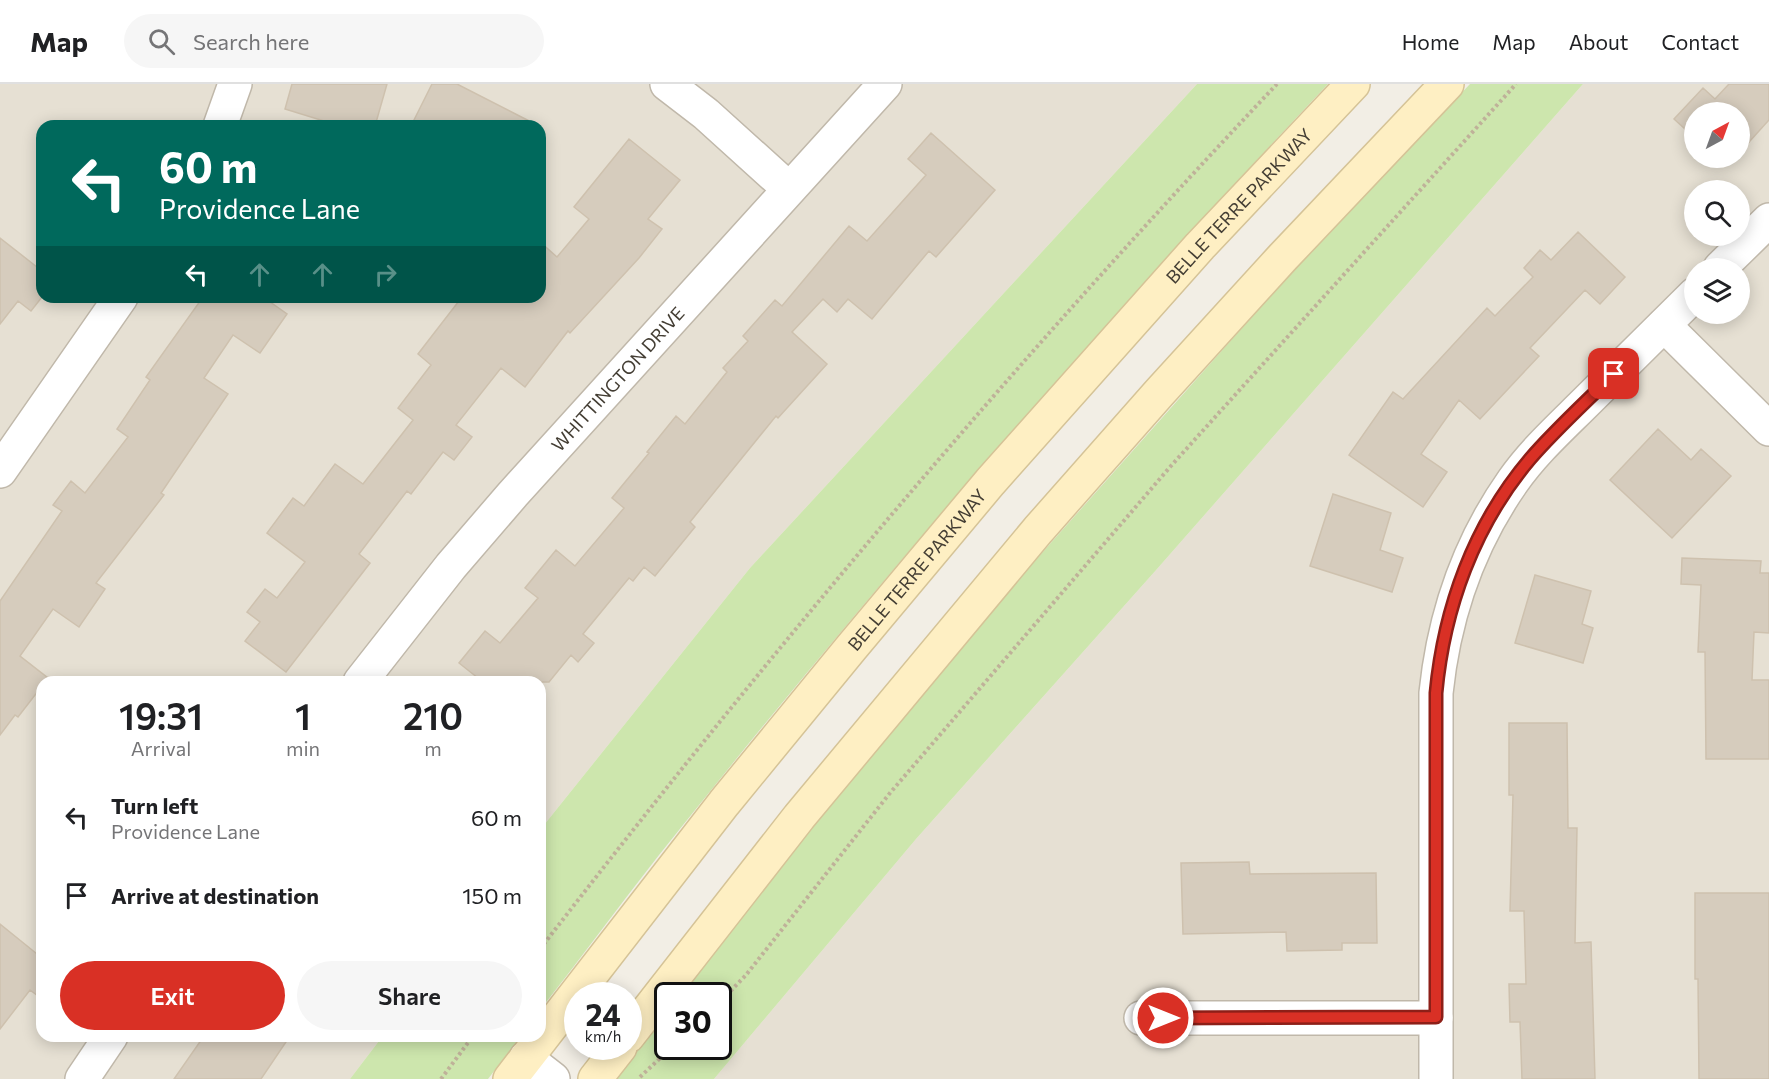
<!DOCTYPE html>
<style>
:root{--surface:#fff;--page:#f6f6f6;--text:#202124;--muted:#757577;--line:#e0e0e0;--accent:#d93025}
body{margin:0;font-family:Commissioner,sans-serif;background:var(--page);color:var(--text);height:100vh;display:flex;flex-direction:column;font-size:22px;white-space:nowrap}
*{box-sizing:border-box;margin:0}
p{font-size:20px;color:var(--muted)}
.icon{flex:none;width:33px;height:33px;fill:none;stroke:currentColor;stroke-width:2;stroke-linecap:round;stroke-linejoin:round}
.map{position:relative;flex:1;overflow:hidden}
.side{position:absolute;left:36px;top:592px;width:510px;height:366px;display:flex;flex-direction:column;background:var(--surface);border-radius:18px;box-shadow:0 3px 15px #0003}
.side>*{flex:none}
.hud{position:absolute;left:36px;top:36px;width:510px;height:183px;border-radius:18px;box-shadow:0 3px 15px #0003;background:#00695c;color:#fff;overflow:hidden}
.needle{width:39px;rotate:41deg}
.fabs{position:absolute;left:1684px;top:18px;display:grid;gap:12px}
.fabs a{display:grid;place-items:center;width:66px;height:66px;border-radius:50%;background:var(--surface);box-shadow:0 3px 15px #0003;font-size:30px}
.speed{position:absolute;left:564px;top:898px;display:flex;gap:12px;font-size:30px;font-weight:700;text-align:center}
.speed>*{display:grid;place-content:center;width:78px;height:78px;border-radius:50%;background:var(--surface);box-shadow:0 3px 15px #0003;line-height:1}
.speed small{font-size:15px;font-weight:400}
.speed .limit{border:3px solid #111;border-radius:9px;background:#fff;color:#111}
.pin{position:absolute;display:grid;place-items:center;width:51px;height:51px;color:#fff;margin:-26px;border-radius:12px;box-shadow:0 3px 9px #0006}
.me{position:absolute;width:66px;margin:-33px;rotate:90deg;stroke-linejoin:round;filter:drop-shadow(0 0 4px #0008)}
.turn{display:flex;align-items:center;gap:21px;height:126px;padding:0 24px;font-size:27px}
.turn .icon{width:78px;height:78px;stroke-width:2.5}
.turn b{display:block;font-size:42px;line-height:51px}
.lanes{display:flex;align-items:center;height:57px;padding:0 24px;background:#0003;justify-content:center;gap:30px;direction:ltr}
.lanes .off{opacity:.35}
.eta{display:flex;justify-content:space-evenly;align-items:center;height:102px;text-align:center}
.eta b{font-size:36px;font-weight:600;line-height:42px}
.action{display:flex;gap:12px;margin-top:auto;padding:12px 24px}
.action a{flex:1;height:69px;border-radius:36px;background:var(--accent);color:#fff;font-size:24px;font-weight:600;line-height:69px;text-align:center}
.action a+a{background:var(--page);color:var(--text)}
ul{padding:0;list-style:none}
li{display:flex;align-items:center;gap:18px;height:78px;padding:0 24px}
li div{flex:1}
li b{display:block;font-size:22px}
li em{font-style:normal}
header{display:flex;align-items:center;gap:36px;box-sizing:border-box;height:84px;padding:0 30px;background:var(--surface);border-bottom:2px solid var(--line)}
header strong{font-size:28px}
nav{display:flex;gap:33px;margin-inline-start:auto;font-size:21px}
.search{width:420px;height:54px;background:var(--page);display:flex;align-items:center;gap:15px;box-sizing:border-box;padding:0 21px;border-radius:33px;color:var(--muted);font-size:22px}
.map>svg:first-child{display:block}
</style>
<header>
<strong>Map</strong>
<div class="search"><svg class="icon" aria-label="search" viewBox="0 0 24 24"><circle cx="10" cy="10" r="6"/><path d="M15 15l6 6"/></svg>Search here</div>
<nav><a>Home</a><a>Map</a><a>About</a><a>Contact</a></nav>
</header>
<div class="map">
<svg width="1769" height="995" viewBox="0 0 1769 995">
<rect width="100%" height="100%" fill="#f2eee5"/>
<path fill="#e6e0d3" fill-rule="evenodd" d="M0,0H1197L750,484L540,746V598H42V952L382,953L350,995H0ZM42,42H540V213H42Z
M1583,0H1769V995H714L916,755L1157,485ZM1695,28H1740V74H1695ZM1695,106H1740V152H1695ZM1695,184H1740V230H1695Z"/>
<path fill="#cde6ad" d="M1197,0H1328C1095,248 871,504 659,771C619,822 580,875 540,926V746L750,484Z
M1470,0H1583L1157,485L916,755L714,995H616L667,926L668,963H718V912H678L694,892L859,684L1025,488L1306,172Z
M382,953V952L520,953L488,995H350Z"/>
<path fill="#d6ccbd" stroke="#cec1ae" stroke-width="1.5" d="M292,0H387L375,42H340L285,25Z
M432,0H457L539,42H411Z
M1729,0H1769V36L1740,68V28H1695V54L1674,35L1703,4L1715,15Z
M931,49L995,106L936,173L929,167L872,235L848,215L837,228L823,215L792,248L827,280L778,334L776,332L690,438L695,443L655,492L644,483L633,497L629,494L583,550L594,559L578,578L571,571L549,598H483L459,579L485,547L500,559L538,514L525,504L556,466L575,482L624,424L612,414L649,369L647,368L676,332L685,340L727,288L723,284L748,257L743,252L775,216L782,222L849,142L867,157L926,91L908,75Z
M629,55L680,96L648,135L662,145L639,174L570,249L568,247L525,303L501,284L456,341L472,353L454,376L443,368L411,410L407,407L359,470L370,479L286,588L245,557L260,538L247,528L265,505L277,514L305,478L267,449L293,414L304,422L335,380L363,400L413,336L398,324L431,281L418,270L462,213H540V158L557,173L589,135L574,123Z
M1578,148L1625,193L1600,220L1585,206L1530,264L1539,272L1480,335L1459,316L1421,370L1447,388L1423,423L1349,371L1393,308L1403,315L1487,224L1495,232L1533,193L1524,184L1540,166L1551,176Z
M0,154L42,187V213L31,227L18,217L0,240Z
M203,213H263L287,230L260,269L233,251L204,294L228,310L161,409L164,411L96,499L105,505L79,543L53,525L20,572L48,594L45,598H42V602L18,633L15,631L0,651V517L62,427L53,421L71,397L85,409L128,353L117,345L150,296L146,293Z
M1658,345L1691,376L1701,365L1731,392L1672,454L1610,396Z
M1333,410L1391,429L1380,466L1403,474L1392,508L1310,482Z
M1682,474L1761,477L1760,489H1769V549L1754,548L1752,596H1769V675H1706L1705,568H1698L1701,501L1681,500Z
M1535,491L1591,507L1582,540L1593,544L1583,579L1515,559Z
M1509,639H1567L1568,744H1577L1575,859L1591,858L1595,995H1522L1520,938H1510L1509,900H1526L1524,827H1510L1513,711H1509Z
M1249,778L1250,790L1376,789L1377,859H1342V866L1287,867L1286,848L1183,850L1181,779Z
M1695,809H1769V995H1699L1698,895H1695Z
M0,840L42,874V915L30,906L0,945Z
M204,952H290L261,995H174Z"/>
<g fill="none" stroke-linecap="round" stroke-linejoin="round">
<defs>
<g id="minor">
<path d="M667,0L706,30L789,105"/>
<path d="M220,42L235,0"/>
<path d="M1720,184L1769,136"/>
<path d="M1664,241L1769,345"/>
<path d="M0,387L121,213"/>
<path id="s1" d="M360,598L451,482L513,410L885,0"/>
<path d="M1141,934H1436"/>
<path d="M82,995L111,952"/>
<path d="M1436,995V609C1444,532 1468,461 1513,397C1534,367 1562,342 1588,316C1623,281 1659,246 1695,210"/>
</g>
<path id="tertiary" d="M526,974L553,995"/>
<g id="secondary">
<path d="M628,952L799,733L1038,446L1159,309L1283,173L1447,0"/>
<path id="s2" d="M510,995L724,719L851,564L990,398L1200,162L1353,0"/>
<path d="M595,995L620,963"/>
</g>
</defs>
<use href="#minor" stroke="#c0b8aa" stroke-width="36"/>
<use href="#tertiary" stroke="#c0b8aa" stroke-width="36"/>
<use href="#secondary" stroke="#d5c397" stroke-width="36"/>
<path stroke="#bfb199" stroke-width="4" stroke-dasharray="3 3" stroke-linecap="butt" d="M540,865C772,565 1017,275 1277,0
M718,920L746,891L890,709L1170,383L1516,0
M640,993L672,963
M441,995L473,952"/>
<use href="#minor" stroke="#fff" stroke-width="33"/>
<use href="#tertiary" stroke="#fff" stroke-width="33"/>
<use href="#secondary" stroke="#feefc3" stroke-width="33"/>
</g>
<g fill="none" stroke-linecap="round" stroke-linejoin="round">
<defs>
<path id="route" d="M1163,934L1436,933V609C1444,524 1474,441 1530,375C1556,345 1586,318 1614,290"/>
</defs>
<use href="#route" stroke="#8d1f18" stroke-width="15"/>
<use href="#route" stroke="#d93025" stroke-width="10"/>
</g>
<g text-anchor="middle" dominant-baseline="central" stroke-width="5" stroke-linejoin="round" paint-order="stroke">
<g font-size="18" fill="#443e34" stroke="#fff">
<text stroke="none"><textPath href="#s2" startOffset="1138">BELLE TERRE PARKWAY</textPath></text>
<text stroke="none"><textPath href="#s1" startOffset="398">WHITTINGTON DRIVE</textPath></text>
<text stroke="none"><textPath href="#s2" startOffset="652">BELLE TERRE PARKWAY</textPath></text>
</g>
</g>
</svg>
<div class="fabs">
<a><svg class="needle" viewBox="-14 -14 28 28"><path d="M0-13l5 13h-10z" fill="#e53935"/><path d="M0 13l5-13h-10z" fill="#757577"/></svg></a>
<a><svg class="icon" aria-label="search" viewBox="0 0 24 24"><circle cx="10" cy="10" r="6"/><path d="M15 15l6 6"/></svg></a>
<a><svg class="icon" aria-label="layers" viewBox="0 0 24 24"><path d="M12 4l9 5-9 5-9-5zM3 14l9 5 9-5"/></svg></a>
</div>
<div class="speed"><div>24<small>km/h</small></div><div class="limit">30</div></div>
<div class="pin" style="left:1614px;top:290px;background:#d93025"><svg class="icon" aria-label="arrive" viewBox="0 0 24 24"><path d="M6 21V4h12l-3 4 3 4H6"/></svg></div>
<svg class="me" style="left:1163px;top:934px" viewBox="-20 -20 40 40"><circle r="17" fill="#d93025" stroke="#fff" stroke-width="3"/><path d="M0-11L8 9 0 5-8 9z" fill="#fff"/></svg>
<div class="hud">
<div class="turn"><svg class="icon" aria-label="left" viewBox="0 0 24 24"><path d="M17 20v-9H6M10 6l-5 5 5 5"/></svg><div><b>60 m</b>Providence Lane</div></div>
<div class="lanes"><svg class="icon" aria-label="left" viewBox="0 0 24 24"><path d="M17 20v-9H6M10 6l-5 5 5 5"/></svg><svg class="icon off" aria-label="ahead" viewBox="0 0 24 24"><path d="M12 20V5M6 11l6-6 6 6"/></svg><svg class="icon off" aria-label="ahead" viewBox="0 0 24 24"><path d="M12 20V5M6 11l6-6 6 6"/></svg><svg class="icon off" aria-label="right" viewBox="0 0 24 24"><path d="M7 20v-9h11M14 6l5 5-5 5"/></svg></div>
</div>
<section class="side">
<div class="eta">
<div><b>19:31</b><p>Arrival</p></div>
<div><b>1</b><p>min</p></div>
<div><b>210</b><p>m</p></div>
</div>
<ul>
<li><svg class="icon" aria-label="left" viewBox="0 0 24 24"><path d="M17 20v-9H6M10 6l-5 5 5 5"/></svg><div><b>Turn left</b><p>Providence Lane</p></div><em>60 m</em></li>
<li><svg class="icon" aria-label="arrive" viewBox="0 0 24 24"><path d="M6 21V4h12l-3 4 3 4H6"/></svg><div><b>Arrive at destination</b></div><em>150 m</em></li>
</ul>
<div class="action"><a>Exit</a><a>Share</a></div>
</section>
</div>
